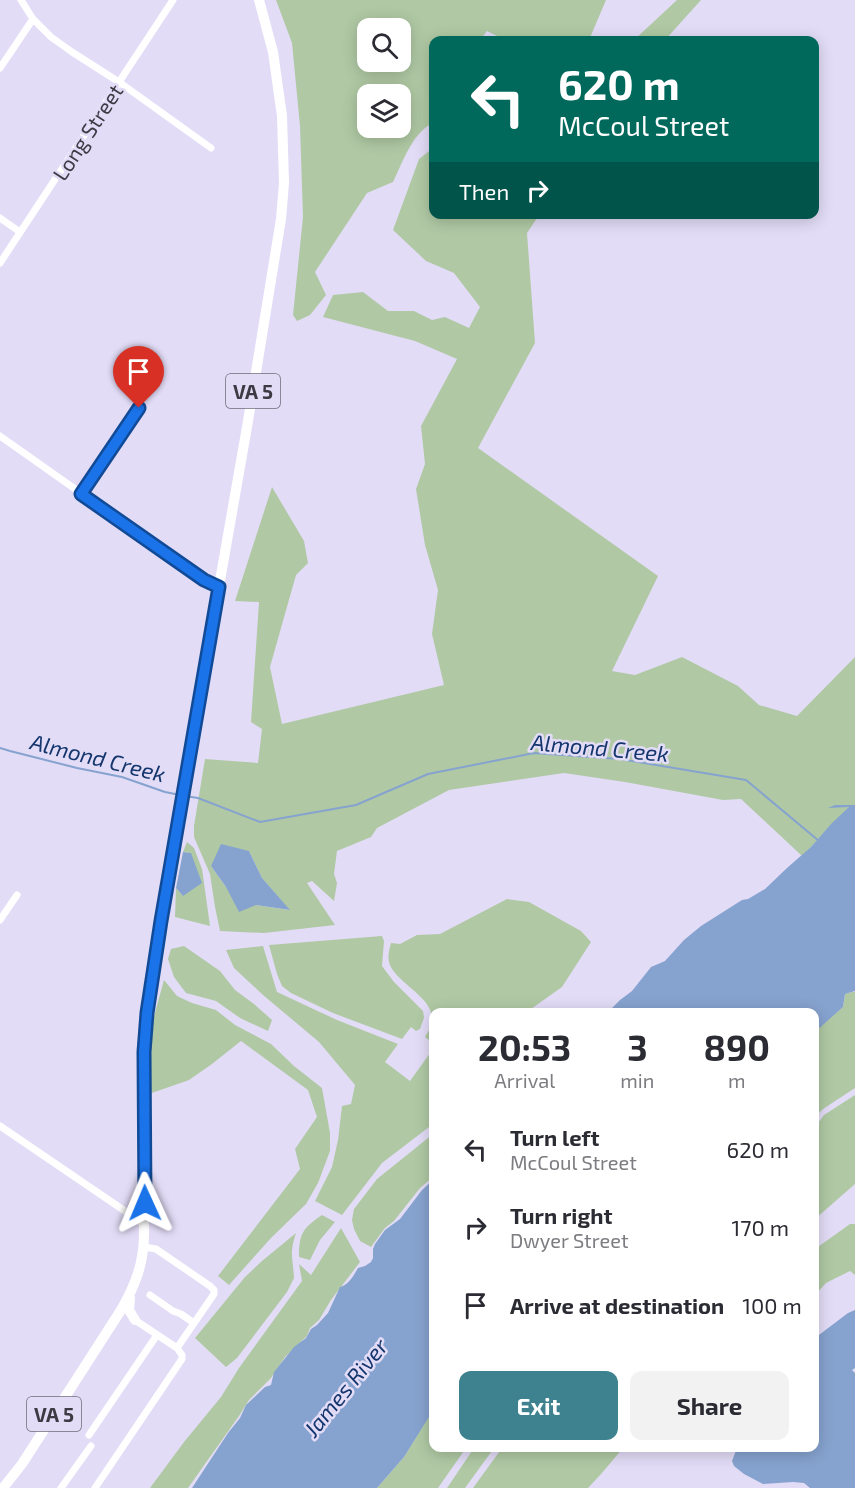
<!DOCTYPE html>
<style>
:root{--surface:#fff;--page:#f2f2f3;--text:#2b2b33;--muted:#7c7c81;--accent:#3d828e}
body{margin:0;font-family:"Exo 2",sans-serif;background:var(--page);color:var(--text);height:100vh;display:flex;flex-direction:column;font-size:22px;white-space:nowrap}
*{box-sizing:border-box;margin:0}
p{font-size:20px;color:var(--muted)}
.icon{flex:none;width:33px;height:33px;fill:none;stroke:currentColor;stroke-width:2;stroke-linecap:round;stroke-linejoin:round}
.map{position:relative;flex:1;overflow:hidden}
.sheet{position:absolute;left:429px;top:1008px;width:390px;height:444px;display:flex;flex-direction:column;background:var(--surface);border-radius:12px;box-shadow:0 3px 15px #0003}
.sheet>*{flex:none}
.hud{position:absolute;left:429px;top:36px;width:390px;height:183px;border-radius:12px;box-shadow:0 3px 15px #0003;background:#00695c;color:#fff;overflow:hidden}
.buttons{position:absolute;left:357px;top:18px;display:grid;gap:12px}
.buttons a{display:grid;place-items:center;width:54px;height:54px;border-radius:12px;background:var(--surface);box-shadow:0 3px 15px #0003;font-size:30px}
.pin{position:absolute;display:grid;place-items:center;width:51px;height:51px;color:#fff;margin:-62px -26px;border-radius:50% 50% 50% 0;rotate:-45deg;box-shadow:0 0 6px #0007}
.pin .icon{rotate:45deg}
.me{position:absolute;width:66px;margin:-33px;rotate:359deg;stroke-linejoin:round;filter:drop-shadow(0 0 4px #0008)}
.turn{display:flex;align-items:center;gap:21px;height:126px;padding:0 30px;font-size:27px}
.turn .icon{width:78px;height:78px;stroke-width:2.5}
.turn b{display:block;font-size:42px;line-height:51px}
.then{display:flex;align-items:center;height:57px;padding:0 30px;background:#0003;gap:12px;font-size:22px}
.eta{display:flex;justify-content:space-evenly;align-items:center;height:102px;text-align:center}
.eta b{font-size:36px;font-weight:700;line-height:42px}
.action{display:flex;gap:12px;margin-top:auto;padding:12px 30px}
.action a{flex:1;height:69px;border-radius:12px;background:var(--accent);color:#fff;font-size:24px;font-weight:700;line-height:69px;text-align:center}
.action a+a{background:var(--page);color:var(--text)}
ul{padding:0;list-style:none}
li{display:flex;align-items:center;gap:18px;height:78px;padding:0 30px}
li div{flex:1}
li b{display:block;font-size:22px}
li em{font-style:normal}
.map>svg:first-child{display:block}
</style>
<div class="map">
<svg width="855" height="1488" viewBox="0 0 855 1488">
<rect width="100%" height="100%" fill="#e3dcf7"/>
<path fill="#b0c9a4" fill-rule="evenodd" d="M276,0H606L589,40H505L487,31L480,40H434L433,123C412,133 403,162 393,182L367,193L315,272L326,295L310,315L297,321L293,315L303,217L300,126L292,43ZM368,28H400V62H368ZM368,94H400V128H368Z
M677,0H701L665,40H634Z
M433,148L434,214L539,215L527,233L535,343L478,448L658,576L612,671L635,675L682,657L738,686L759,705L797,716L855,657V817L818,840L802,856L741,799L723,800L625,782L564,773L449,790L377,828L371,837L337,851L334,874L337,883L334,901L312,881L307,883L335,925L264,933L220,931L215,907L210,874L194,837V826L205,759L258,763L262,729L251,722L259,602L235,601L272,487L304,541L308,563L296,575L270,667L282,724L444,685L432,634L438,590L425,545L416,489L425,464L421,426L457,359L415,341L323,317L333,295L363,292L388,311H414L432,320L445,317L469,328L480,307L454,273L426,261L393,230L419,159ZM249,851L262,878L289,910L256,905L226,887L211,866Z
M187,842L194,848L202,869L210,926L175,917L176,888L183,896L191,853L183,852Z
M507,899L529,902L581,931L591,942L562,987L531,1009L529,1012H434L433,1043L425,1037C428,1032 432,1026 432,1020C434,998 398,984 390,965C387,958 389,950 391,943L400,944L417,935L440,934Z
M382,936L384,941L382,966L394,982L423,1011L424,1018L420,1029L416,1031L411,1027L402,1039L333,1013L291,993L282,986L277,974L269,945Z
M184,946L220,971L235,990L254,1004L272,1020L268,1031L240,1018L216,1001L186,993L174,977L168,959L171,949Z
M263,946L277,992L337,1020L398,1044L385,1062L410,1081L433,1049V1124L382,1163L342,1215L315,1201L332,1167L338,1140L342,1106L351,1104L355,1085L319,1042L263,995L234,968L226,950Z
M164,980L177,996L192,1003L216,1010L235,1025L271,1044L294,1066L322,1088L330,1133V1151L318,1183L306,1204L271,1238L229,1285L218,1276L300,1169L295,1149L317,1117L308,1090L241,1041L212,1064L189,1080L149,1094L151,1027Z
M852,992H855V1088L823,1109L815,1117L814,1032L843,1007L845,994Z
M855,1095V1184L815,1219V1127L824,1115Z
M433,1134V1177L420,1188L394,1221L385,1228L371,1247L360,1241L354,1229L352,1220L354,1209L377,1179Z
M322,1215L335,1222L320,1240L310,1260L299,1257C299,1233 303,1228 322,1215Z
M850,1224H855V1275L850,1271L826,1283L815,1295V1249Z
M341,1228L360,1262L331,1300L319,1320L310,1328L307,1336L285,1357L271,1378L249,1400L239,1416L188,1488H150L184,1442L221,1397L239,1368L302,1281L299,1264L311,1275Z
M296,1233C289,1254 293,1258 294,1278L287,1292L237,1358L226,1367L195,1338L245,1277L262,1261Z
M433,1412L434,1448H466L438,1488H377L404,1457L426,1421Z
M474,1448H494L465,1488H447Z
M502,1448H623L602,1473L588,1488H473Z"/>
<path fill="#86a3cf" d="M835,805H855V991L845,994L843,1007L815,1032L814,1012H604L609,1011L620,1000L632,991L651,967L665,961L684,940L701,926L742,900L748,899L765,889L787,868L811,847L831,824L849,807L828,808Z
M221,844L249,851L262,878L290,910L256,905L239,912L226,887L211,866Z
M183,852L191,853L202,883L183,896L176,888Z
M433,1180V1412L427,1420L404,1457L377,1488H192L228,1433L240,1418L246,1405L265,1387L271,1385L274,1372L294,1347L306,1338L311,1329L317,1325L328,1313L340,1287C349,1285 354,1275 358,1268L365,1266L371,1262L373,1258V1249L375,1244L385,1230L400,1219L422,1190Z
M855,1310V1368L852,1370L855,1373V1488H810L804,1483L793,1482L763,1484L744,1474L734,1466L732,1461L737,1448H814L815,1338L848,1313Z"/>
<g fill="none" stroke-linecap="round" stroke-linejoin="round">
<path stroke="#86a3cf" stroke-width="2" d="M0,748L10,751L77,768L122,777L165,792L180,795
M185,796L198,798L260,822L356,805L428,774L534,753L620,759L746,780L819,841"/>
<path stroke="#fff" stroke-width="7" d="M21,0L33,19L51,37L72,52L119,82L211,148
M0,68L33,19
M0,218L20,232
M0,263L173,0
M0,436L204,580L219,587
M81,494L139,408
M0,920L17,895
M0,1126L144,1224
M144,1247L156,1249L210,1286L214,1290V1294L177,1348
M150,1295L173,1311L181,1314L194,1323
M89,1435L157,1335
M61,1488L91,1446
M95,1488L182,1359V1355L177,1348L135,1320"/>
<path stroke="#fff" stroke-width="10" d="M130,1298L129,1310L135,1320
M3,1488L22,1464L121,1310C135,1286 144,1263 144,1234V1052L147,1013L163,905L247,427L281,219L284,183L282,116L273,52L259,0"/>
</g>
<g fill="none" stroke-linecap="round" stroke-linejoin="round">
<defs>
<path id="route" d="M139,408L81,494L204,580L219,587L161,921L147,1013L144,1052L145,1203"/>
</defs>
<use href="#route" stroke="#114b97" stroke-width="15"/>
<use href="#route" stroke="#1a73e8" stroke-width="10"/>
</g>
<g text-anchor="middle" dominant-baseline="central" stroke-width="5" stroke-linejoin="round" paint-order="stroke">
<g fill="#e3dcf7" stroke="#6f6b7a" stroke-width="1.5">
<rect x="226" y="374" width="54" height="34" rx="4.5"/>
<rect x="27" y="1397" width="54" height="34" rx="4.5"/>
</g>
<g font-size="20" font-weight="bold" fill="#3d3a44">
<text x="253" y="391">VA 5</text>
<text x="54" y="1414">VA 5</text>
</g>
<g font-size="21" fill="#3d3a44" stroke="#e3dcf7">
<text transform="translate(87 132) rotate(-57)">Long Street</text>
</g>
<g font-size="22" font-style="italic" fill="#14366d" stroke="#e3dcf7">
<text transform="translate(600 747) rotate(5)">Almond Creek</text>
<text transform="translate(98 757) rotate(14)">Almond Creek</text>
<text transform="translate(345 1387) rotate(-51)">James River</text>
</g>
</g>
</svg>
<div class="buttons">
<a><svg class="icon" aria-label="search" viewBox="0 0 24 24"><circle cx="10" cy="10" r="6"/><path d="M15 15l6 6"/></svg></a>
<a><svg class="icon" aria-label="layers" viewBox="0 0 24 24"><path d="M12 4l9 5-9 5-9-5zM3 14l9 5 9-5"/></svg></a>
</div>
<div class="pin" style="left:139px;top:408px;background:#d93025"><svg class="icon" aria-label="arrive" viewBox="0 0 24 24"><path d="M6 21V4h12l-3 4 3 4H6"/></svg></div>
<svg class="me" style="left:145px;top:1203px" viewBox="-20 -20 40 40"><path d="M0-17L14 15 0 8-14 15z" fill="#1a73e8" stroke="#fff" stroke-width="4"/></svg>
<div class="hud">
<div class="turn"><svg class="icon" aria-label="left" viewBox="0 0 24 24"><path d="M17 20v-9H6M10 6l-5 5 5 5"/></svg><div><b>620 m</b>McCoul Street</div></div>
<div class="then">Then<svg class="icon" aria-label="right" viewBox="0 0 24 24"><path d="M7 20v-9h11M14 6l5 5-5 5"/></svg></div>
</div>
<section class="sheet">
<div class="eta">
<div><b>20:53</b><p>Arrival</p></div>
<div><b>3</b><p>min</p></div>
<div><b>890</b><p>m</p></div>
</div>
<ul>
<li><svg class="icon" aria-label="left" viewBox="0 0 24 24"><path d="M17 20v-9H6M10 6l-5 5 5 5"/></svg><div><b>Turn left</b><p>McCoul Street</p></div><em>620 m</em></li>
<li><svg class="icon" aria-label="right" viewBox="0 0 24 24"><path d="M7 20v-9h11M14 6l5 5-5 5"/></svg><div><b>Turn right</b><p>Dwyer Street</p></div><em>170 m</em></li>
<li><svg class="icon" aria-label="arrive" viewBox="0 0 24 24"><path d="M6 21V4h12l-3 4 3 4H6"/></svg><div><b>Arrive at destination</b></div><em>100 m</em></li>
</ul>
<div class="action"><a>Exit</a><a>Share</a></div>
</section>
</div>
